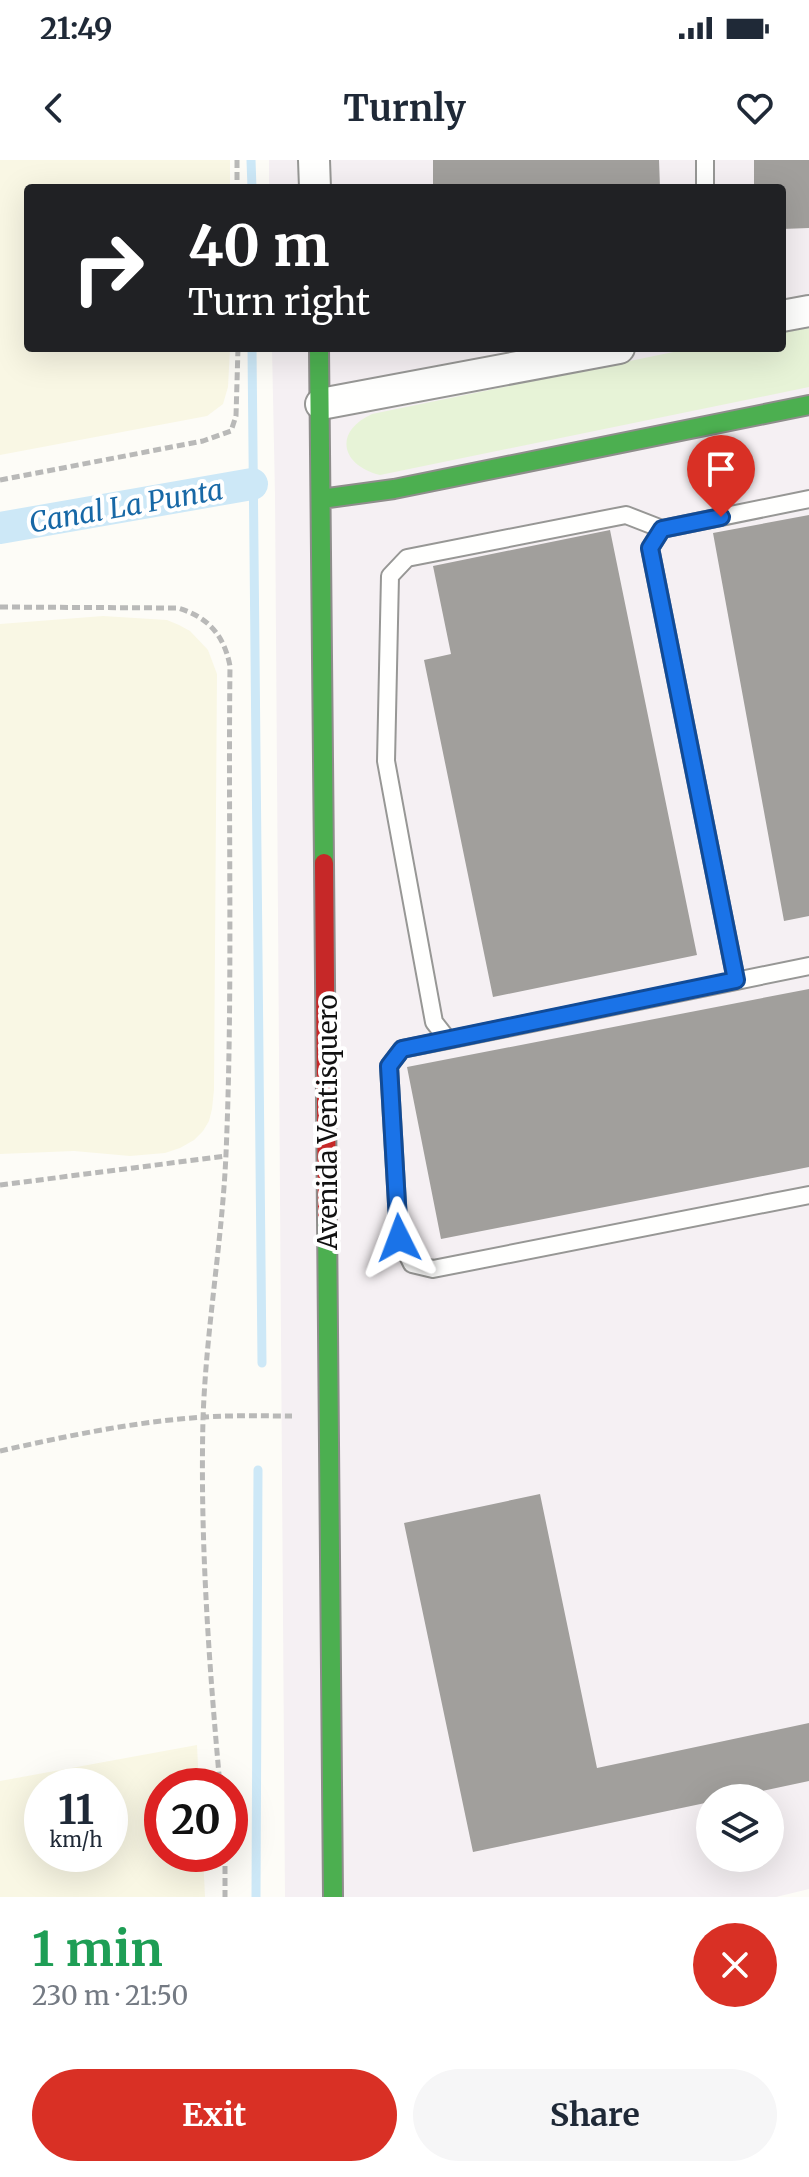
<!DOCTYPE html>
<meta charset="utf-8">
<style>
:root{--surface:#fff;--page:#f6f6f7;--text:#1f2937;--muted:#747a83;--accent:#d93025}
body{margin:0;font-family:Merriweather,serif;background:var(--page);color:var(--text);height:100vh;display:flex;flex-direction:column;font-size:30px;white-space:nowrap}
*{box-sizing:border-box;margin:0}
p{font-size:26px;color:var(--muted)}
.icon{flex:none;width:44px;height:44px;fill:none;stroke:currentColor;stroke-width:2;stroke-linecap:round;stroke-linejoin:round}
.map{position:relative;height:1737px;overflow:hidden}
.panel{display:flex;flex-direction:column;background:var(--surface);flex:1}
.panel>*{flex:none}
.hud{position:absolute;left:24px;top:24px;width:762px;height:168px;border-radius:8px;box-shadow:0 8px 32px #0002;background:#202124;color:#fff;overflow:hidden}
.buttons{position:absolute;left:696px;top:1624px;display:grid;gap:16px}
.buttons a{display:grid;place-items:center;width:88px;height:88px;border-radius:50%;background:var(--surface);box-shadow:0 8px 32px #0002;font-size:40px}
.speed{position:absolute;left:24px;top:1608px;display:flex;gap:16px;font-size:40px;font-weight:700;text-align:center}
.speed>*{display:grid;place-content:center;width:104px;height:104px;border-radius:50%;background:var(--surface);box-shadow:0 8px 32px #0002;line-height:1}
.speed small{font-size:20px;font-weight:400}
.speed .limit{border:12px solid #d22;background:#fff;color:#111}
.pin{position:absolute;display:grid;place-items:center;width:68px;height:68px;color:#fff;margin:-82px -34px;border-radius:50% 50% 50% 0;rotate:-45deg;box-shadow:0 0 8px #0007}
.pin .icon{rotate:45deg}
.me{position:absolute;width:88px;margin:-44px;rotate:357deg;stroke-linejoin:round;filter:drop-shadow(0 0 6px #0008)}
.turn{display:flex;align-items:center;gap:28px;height:168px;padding:0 32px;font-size:36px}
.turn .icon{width:104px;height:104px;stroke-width:2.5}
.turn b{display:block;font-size:56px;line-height:68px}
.round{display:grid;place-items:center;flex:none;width:84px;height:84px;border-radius:42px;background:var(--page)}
.overview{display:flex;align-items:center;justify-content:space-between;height:136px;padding:0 32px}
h1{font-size:48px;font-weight:700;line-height:60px;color:#1e9e55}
.button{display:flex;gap:16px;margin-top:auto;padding:16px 32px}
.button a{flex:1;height:92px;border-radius:48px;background:var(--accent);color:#fff;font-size:32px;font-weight:700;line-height:92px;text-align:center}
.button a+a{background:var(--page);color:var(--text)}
.status{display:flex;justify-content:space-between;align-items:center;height:56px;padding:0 40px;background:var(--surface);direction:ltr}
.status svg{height:22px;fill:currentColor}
header{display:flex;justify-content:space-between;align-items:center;height:104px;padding:0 32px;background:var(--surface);font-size:36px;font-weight:700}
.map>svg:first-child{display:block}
</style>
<div class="status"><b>21:49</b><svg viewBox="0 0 49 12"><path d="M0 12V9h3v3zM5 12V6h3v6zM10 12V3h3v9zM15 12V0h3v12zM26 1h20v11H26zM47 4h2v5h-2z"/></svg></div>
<header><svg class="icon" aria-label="back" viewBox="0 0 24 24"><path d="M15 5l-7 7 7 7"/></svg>Turnly<svg class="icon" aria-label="heart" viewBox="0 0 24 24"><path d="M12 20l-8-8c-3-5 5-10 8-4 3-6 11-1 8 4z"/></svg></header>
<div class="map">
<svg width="809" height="1737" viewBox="0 0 809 1737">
<rect width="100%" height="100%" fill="#fdfcf7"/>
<path fill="#f5f0f3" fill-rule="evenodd" d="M269,0H809V1729L776,1737H285L275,335L272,188H782V28H269ZM710,1638H770V1698H710Z"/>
<path fill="#f9f7e4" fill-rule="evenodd" d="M0,0H230V28H28V188H230L228,227L223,244L207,256L0,295Z
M103,456L167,460L179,465L190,471L208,490L217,514L214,930L212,949L209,961L203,971L194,980L180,988L165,993L130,996L74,991L0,994V464Z
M197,1585L199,1626H162V1694H203L205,1737H0V1621ZM110,1626V1694H42V1626Z"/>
<path fill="#e7f3d7" d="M809,164V227L380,315C341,305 333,272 372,254L693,188H782V170Z"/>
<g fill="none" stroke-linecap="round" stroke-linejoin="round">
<path stroke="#cde8f7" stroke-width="9" d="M251,0L252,28
M252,188L262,1203
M256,1737L258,1310"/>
<path stroke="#cde8f7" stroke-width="32" d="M0,368L252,324"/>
</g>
<path fill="#a19f9c" d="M433,0H659L660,28H433Z
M754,0H809V68L782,69V28H754Z
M809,355V756L784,761L713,373Z
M610,370L697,795L493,837L424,500L451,494L433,406Z
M809,829V1007L441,1079L407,907Z
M540,1334L597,1608L809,1563V1621L730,1638H710V1642L473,1692L404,1363Z"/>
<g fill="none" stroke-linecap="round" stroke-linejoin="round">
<defs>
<path id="lane" d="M705,0V28
M662,369L626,355L407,398L390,416L386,601L434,862L448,880L809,806
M736,820L650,388L662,369L809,339
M448,880L402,889L389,906L399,1078L412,1104L433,1109L809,1035"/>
<path id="street" d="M314,0L315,28
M782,156L809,151
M321,244L619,188"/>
<path id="fast" d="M319,188L324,703
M321,339L394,329L809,245
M327,1057L333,1737"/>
<path id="jam" d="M324,703L327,1057"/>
</defs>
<use href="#lane" stroke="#979795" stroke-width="20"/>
<use href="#street" stroke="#979795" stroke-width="34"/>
<use href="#fast" stroke="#8e8d8b" stroke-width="22"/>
<use href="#jam" stroke="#8e8d8b" stroke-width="22"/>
<path stroke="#b9b9b8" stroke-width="5" stroke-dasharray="8 4" stroke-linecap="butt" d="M237,0V28
M0,320L203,281L231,271L236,256L238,188
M0,447L178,448C208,457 224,475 230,506C228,668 233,832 226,994C222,1083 206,1170 203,1259C200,1381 209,1504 220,1626
M0,1025L226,996
M0,1291C67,1276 137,1261 206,1257C235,1255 263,1256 292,1256
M225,1694V1737"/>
<use href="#lane" stroke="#fffffe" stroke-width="16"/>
<use href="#street" stroke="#fffffe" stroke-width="30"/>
<use href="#fast" stroke="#4caf50" stroke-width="18"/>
<use href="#jam" stroke="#c62828" stroke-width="18"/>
</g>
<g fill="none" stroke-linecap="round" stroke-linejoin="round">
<defs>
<path id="route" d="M399,1078L389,906L402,889L736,820L650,388L662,369L721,357"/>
</defs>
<use href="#route" stroke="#114b97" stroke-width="20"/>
<use href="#route" stroke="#1a73e8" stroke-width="14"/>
</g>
<g text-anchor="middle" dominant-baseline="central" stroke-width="8" stroke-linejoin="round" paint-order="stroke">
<g font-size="26" fill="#111" stroke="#fff">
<text transform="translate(327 962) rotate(-90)">Avenida Ventisquero</text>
</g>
<g font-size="28" font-style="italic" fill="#1768a6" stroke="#fff">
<text transform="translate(126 346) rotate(-10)">Canal La Punta</text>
</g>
</g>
</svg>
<div class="buttons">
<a><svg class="icon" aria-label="layers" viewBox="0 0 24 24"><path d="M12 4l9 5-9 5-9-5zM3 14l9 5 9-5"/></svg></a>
</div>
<div class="speed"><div>11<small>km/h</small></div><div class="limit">20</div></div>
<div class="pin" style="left:721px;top:357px;background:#d93025"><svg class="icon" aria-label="arrive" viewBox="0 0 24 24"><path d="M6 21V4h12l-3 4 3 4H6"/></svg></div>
<svg class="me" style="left:399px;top:1078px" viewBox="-20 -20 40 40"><path d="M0-17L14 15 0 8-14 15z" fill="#1a73e8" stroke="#fff" stroke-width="4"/></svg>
<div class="hud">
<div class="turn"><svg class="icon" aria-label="right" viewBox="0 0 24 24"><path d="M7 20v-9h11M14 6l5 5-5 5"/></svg><div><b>40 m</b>Turn right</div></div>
</div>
</div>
<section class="panel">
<div class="overview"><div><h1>1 min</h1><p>230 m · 21:50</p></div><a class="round" style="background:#d93025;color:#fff"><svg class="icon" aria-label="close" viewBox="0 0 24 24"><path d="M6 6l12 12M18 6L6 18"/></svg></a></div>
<div class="button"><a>Exit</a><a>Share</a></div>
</section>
